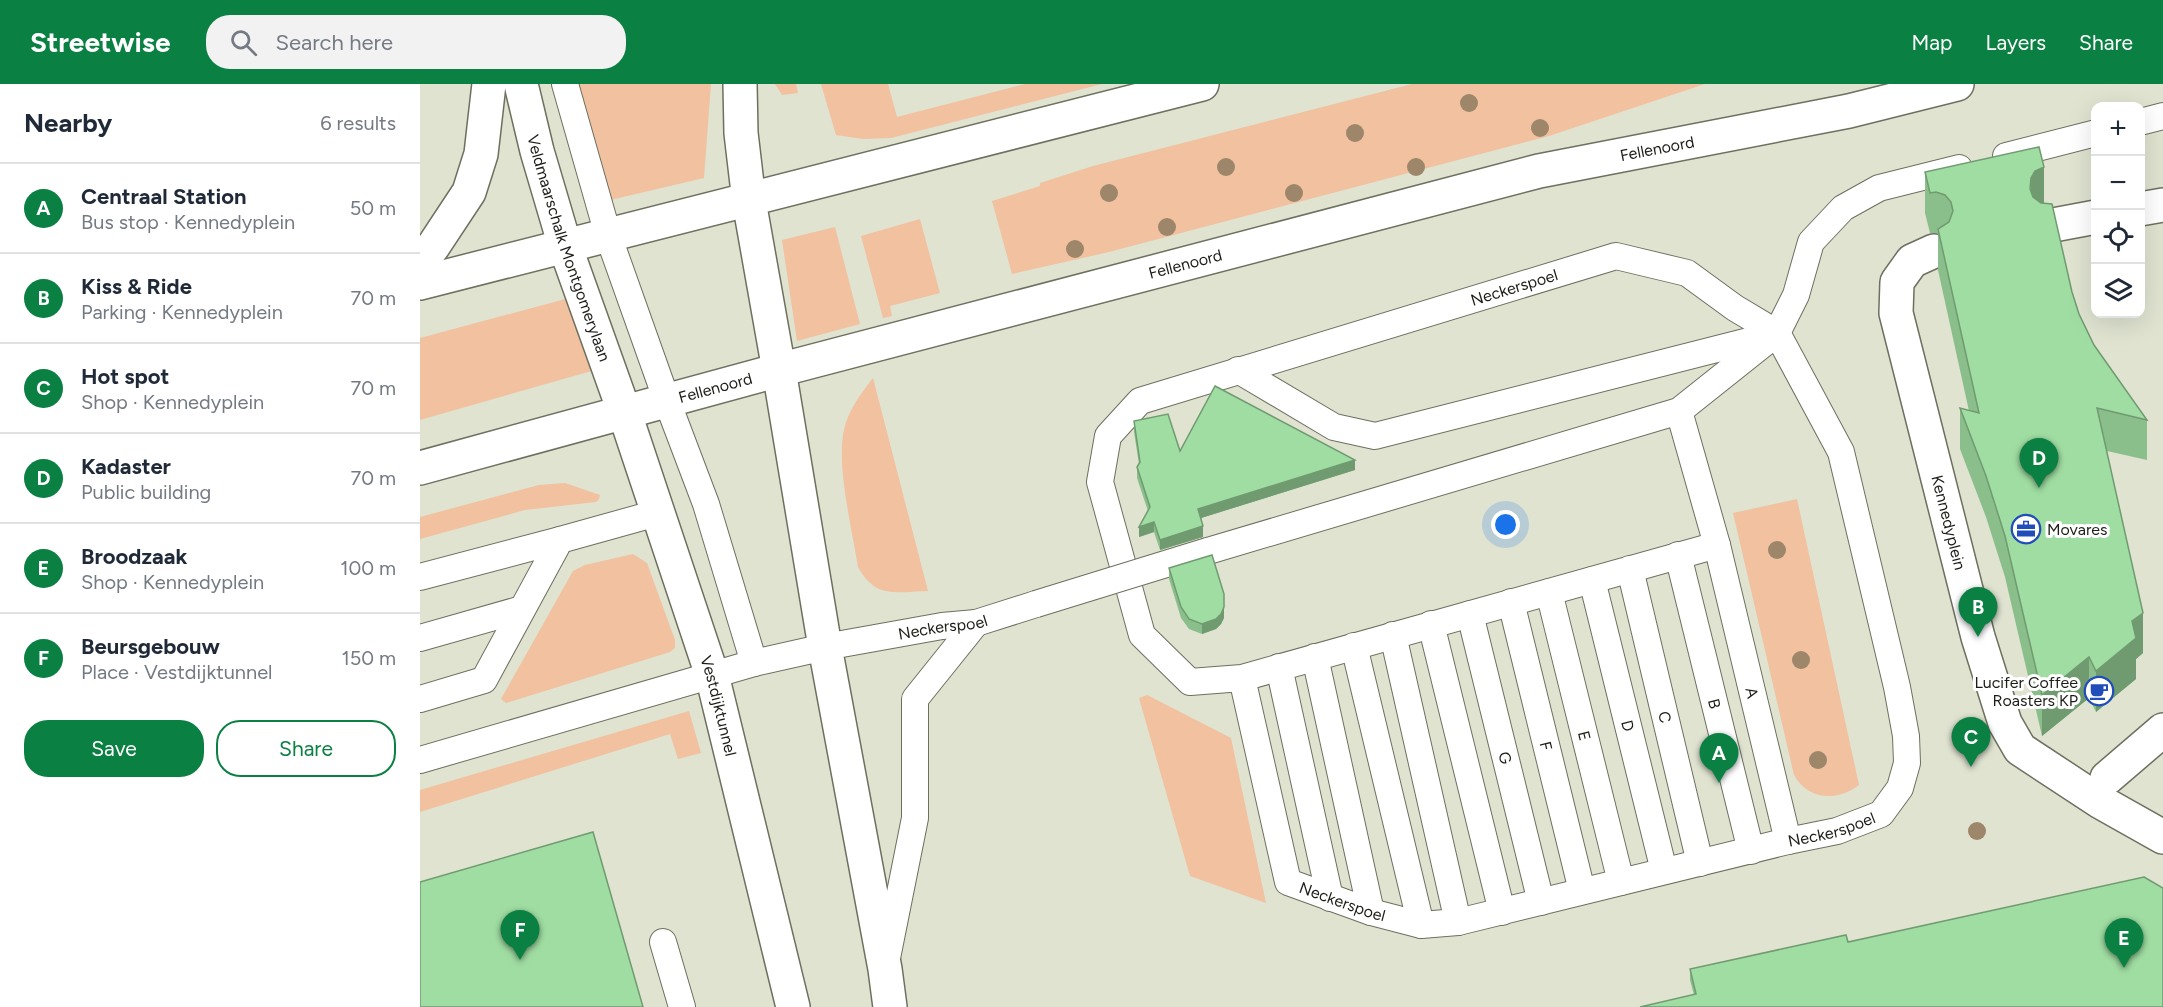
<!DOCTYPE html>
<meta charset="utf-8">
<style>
body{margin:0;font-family:Figtree,sans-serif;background:#f2f2f3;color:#1f2937}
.controls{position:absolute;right:18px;top:18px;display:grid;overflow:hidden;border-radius:12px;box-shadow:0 6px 24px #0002}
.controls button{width:54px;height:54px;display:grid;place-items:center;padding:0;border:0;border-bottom:2px solid #e0e1e3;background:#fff;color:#1f2937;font:30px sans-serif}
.you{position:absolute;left:1086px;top:441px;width:21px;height:21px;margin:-15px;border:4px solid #fff;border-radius:50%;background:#1a73e8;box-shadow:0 0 0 9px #1a73e833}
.badge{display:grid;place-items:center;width:39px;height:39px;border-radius:50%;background:#0b8043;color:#fff;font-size:20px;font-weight:700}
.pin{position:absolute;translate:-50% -50px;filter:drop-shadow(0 2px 3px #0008)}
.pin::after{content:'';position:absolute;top:32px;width:21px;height:18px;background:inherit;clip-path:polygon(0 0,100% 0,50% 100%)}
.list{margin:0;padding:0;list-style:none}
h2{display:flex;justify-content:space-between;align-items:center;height:78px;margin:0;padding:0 24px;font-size:26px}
h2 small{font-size:20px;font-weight:400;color:#747a83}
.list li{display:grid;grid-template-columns:39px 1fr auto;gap:18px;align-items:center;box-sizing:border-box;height:90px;padding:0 24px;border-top:2px solid #e0e1e3}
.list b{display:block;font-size:22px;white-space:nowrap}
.list p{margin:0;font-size:20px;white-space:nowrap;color:#747a83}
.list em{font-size:20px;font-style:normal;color:#747a83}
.actions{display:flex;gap:12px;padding:18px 24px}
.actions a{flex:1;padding:14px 0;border:2px solid #0b8043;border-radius:24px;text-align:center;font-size:21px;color:#0b8043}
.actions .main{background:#0b8043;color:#fff}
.icon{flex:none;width:33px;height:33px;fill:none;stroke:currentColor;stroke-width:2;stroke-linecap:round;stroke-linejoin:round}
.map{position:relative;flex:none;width:1743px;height:923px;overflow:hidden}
header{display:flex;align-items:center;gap:36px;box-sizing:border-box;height:84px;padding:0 30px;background:#0b8043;color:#fff}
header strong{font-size:28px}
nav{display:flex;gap:33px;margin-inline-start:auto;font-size:21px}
.search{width:420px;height:54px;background:#f2f2f3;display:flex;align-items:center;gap:15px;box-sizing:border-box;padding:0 21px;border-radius:24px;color:#747a83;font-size:22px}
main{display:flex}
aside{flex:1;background:#fff}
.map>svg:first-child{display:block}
.green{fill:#f1c1a0}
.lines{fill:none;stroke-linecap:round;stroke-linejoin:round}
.service-casing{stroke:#6d705f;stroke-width:28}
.pedestrian-casing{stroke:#6d705f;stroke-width:36}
.minor-casing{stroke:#6d705f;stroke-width:36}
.tertiary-casing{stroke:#6d705f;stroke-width:36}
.secondary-casing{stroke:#6d705f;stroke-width:36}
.service{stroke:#fff;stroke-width:26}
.pedestrian{stroke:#fff;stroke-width:33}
.minor{stroke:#fff;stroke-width:33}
.tertiary{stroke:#fff;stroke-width:33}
.secondary{stroke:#fff;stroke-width:33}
.service-bridge-casing{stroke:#6d705f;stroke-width:28;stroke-linecap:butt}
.service-bridge{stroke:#fff;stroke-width:26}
.tree{fill:#9d866a}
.wall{fill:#8abe8b}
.shaded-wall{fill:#709b71}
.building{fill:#a0dda2;stroke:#709b71;stroke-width:1.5}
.labels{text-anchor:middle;stroke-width:6;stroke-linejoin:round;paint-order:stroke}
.street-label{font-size:16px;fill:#1c1d16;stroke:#fff}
.poi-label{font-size:16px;fill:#1c1d16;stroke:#fff;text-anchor:start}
</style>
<header>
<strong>Streetwise</strong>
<div class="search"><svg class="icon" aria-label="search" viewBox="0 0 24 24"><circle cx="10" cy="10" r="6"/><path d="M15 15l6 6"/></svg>Search here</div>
<nav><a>Map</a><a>Layers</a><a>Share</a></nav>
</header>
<main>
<aside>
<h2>Nearby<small>6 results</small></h2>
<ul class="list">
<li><span class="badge">A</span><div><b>Centraal Station</b><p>Bus stop · Kennedyplein</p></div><em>50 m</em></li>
<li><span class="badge">B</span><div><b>Kiss &amp; Ride</b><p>Parking · Kennedyplein</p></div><em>70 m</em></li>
<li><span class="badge">C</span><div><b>Hot spot</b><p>Shop · Kennedyplein</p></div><em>70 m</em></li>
<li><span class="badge">D</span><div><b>Kadaster</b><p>Public building</p></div><em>70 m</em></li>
<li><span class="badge">E</span><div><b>Broodzaak</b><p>Shop · Kennedyplein</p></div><em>100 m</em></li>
<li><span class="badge">F</span><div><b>Beursgebouw</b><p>Place · Vestdijktunnel</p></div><em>150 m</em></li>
</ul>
<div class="actions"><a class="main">Save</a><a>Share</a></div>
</aside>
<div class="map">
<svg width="1743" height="923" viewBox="0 0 1743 923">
<rect width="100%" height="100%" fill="#dfe3d0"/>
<path class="green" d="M 158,0 L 291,0 L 284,94 L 186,117 Z
M 355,0 L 376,0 L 378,9 L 362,11 Z
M 401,0 L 468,0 L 477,33 L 605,0 L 682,0 L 471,54 L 443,55 L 416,51 Z
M 992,0 L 1285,0 L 1129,52 L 689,168 L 592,190 L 572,117 L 620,102 L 620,99 L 673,82 Z
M 500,135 L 520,209 L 470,222 L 472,232 L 463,234 L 441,152 Z
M 415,143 L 440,240 L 377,257 L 362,156 Z
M 149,214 L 175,286 L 0,336 L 0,254 Z
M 453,294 L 508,507 C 475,508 456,515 438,483 C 432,445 416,381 424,346 C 428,326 441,310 453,294 Z
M 145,399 L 180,411 L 179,415 L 176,418 L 105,426 L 0,455 L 0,433 L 119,401 Z
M 1377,415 L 1439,701 C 1417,718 1388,716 1374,691 L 1313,429 Z
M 213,470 L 227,479 L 255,556 L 255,564 L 250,568 L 86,619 L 81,615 L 153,487 L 165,481 Z
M 727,611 L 811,654 L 846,819 L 770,792 L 719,614 Z
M 269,627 L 281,669 L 258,675 L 250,650 L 0,728 L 0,706 Z"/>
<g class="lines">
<g class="service-casing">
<g id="service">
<path d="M 145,0 L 188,151 L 247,317 L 286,420 L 334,579"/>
<path d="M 1720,38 L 1743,32"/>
<path d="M 1586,72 L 1676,49"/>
<path d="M 818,286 L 914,343 L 955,352 L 1348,252"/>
<path id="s1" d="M 1259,327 L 1297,461 L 1368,757"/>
<path d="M 788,467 L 1259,327 L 1357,249 L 1376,211 L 1391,158 L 1423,124 L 1459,104 L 1539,84"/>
<path id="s2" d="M 1258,471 L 1331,767"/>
<path id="s3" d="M 1210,485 L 1280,779"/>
<path d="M 0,493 L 140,456"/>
<path id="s4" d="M 1172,496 L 1244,787"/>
<path id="s5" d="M 1129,508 L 1201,798"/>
<path id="s6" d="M 1091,518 L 1162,807"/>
<path id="s7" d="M 1050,530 L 1121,818"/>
<path d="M 1011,540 L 1082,828"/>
<path d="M 973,551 L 1038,838"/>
<path d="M 0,554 L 102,525"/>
<path d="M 934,562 L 1001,841"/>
<path d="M 895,573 L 951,828"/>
<path d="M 859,583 L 910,814"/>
<path id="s8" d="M 822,594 L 868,798 L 951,828 L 1001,841 L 1038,838 L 1368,757 L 1417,747 L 1461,730 L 1480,704 L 1487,679 L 1486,652 L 1477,603 L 1421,368 L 1357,249 L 1315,224 L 1267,189 L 1196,172 L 720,317 L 688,352 L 680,398 L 722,551 L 770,598 L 822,594 L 1297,461"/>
<path d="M 0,615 L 64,596 L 140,456 L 237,429"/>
<path id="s9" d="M 0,676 L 334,579 L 405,563 L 522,542 L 556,539 L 616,520"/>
<path d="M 243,858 L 262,923"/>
<path d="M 467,874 L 495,734 L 495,615 L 556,539"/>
</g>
</g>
<g class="pedestrian-casing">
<path id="pedestrian" d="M 1687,694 L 1743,646"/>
</g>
<g class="minor-casing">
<g id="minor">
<path d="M 1720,125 L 1743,121"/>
<path d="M 1628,142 L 1676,133"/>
<path id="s10" d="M 1514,167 L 1492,177 L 1477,198 L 1476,229 L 1558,553 L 1585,639 L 1600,665 L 1679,717 L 1743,753"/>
</g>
</g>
<g class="tertiary-casing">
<g id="tertiary">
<path d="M 359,286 L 405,563 L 465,885 L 470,923"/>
<path id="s11" d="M 204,327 L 292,591 L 373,923"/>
</g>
</g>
<g class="secondary-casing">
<g id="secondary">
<path id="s12" d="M 101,0 L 117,67 L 145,162 L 204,327"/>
<path d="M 320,0 L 321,49 L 329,117 L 359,286"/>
<path d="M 0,175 L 12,164 L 49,108 L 61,70 L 69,0"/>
<path d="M 0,199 L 782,0"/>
<path id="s13" d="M 0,384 L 359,286 L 1119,87 L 1429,27 L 1537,0"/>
</g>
</g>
<use href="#service" class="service"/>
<use href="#pedestrian" class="pedestrian"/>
<use href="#minor" class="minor"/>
<use href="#tertiary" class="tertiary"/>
<use href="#secondary" class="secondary"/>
<g class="service-bridge-casing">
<path id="service-bridge" d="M 616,520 L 788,467"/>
</g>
<use href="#service-bridge" class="service-bridge"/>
</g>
<g class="tree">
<circle cx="1049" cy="19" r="9"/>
<circle cx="1120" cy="44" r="9"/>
<circle cx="935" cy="49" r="9"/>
<circle cx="806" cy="83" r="9"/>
<circle cx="996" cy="83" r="9"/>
<circle cx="689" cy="109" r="9"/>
<circle cx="874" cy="109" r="9"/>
<circle cx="747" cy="143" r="9"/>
<circle cx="655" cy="165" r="9"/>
<circle cx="1357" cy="466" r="9"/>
<circle cx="1381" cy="576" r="9"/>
<circle cx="1398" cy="676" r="9"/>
<circle cx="1557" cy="747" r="9"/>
</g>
<path class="wall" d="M 1505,88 L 1624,119 L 1659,230 L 1674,261 L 1727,336 L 1727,376 L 1687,367 L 1723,569 L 1716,575 L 1716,595 L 1676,628 L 1669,614 L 1622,652 L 1585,493 L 1566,433 L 1540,365 L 1540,324 L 1549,327 L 1518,186 L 1518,149 L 1510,149 L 1505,129 Z
M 714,337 L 760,367 L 935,386 L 781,434 L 783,453 L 740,466 L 734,448 L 719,453 L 728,427 L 717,394 L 717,383 L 719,380 L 714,348 Z
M 749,484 L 804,534 L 801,540 L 796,545 L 782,550 L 769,545 L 761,534 L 749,495 Z
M 1426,851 L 1274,911 L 1270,896 L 1270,885 Z"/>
<path class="shaded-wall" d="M 1624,83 L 1624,124 L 1610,146 L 1611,94 L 1615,87 Z
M 935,376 L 935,386 L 778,435 L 778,425 Z
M 734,438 L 734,448 L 719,453 L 719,443 Z
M 783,442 L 783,453 L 740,466 L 740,456 Z
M 804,523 L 804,534 L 801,540 L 796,545 L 782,550 L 782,540 Z
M 1723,529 L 1723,569 L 1716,575 L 1716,595 L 1676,628 L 1676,587 L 1712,537 Z
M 1669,573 L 1669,614 L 1622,652 L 1622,611 Z"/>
<path class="building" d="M 1619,63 L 1624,83 L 1615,87 L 1611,94 L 1610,105 L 1613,113 L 1621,119 L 1632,120 L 1652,208 L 1659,230 L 1674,261 L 1727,336 L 1677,324 L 1723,529 L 1712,537 L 1716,554 L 1676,587 L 1669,573 L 1622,611 L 1585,452 L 1566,392 L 1540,324 L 1559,329 L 1518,145 L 1529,138 L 1533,127 L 1531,118 L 1525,111 L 1516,108 L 1510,109 L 1505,88 Z
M 795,302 L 935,376 L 778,425 L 783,442 L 740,456 L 734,438 L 719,443 L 730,423 L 717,383 L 720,378 L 714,337 L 748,330 L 760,367 Z
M 792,471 L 804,510 L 804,523 L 801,530 L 796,535 L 782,540 L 769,535 L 761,523 L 749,484 Z
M 173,748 L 223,923 L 0,923 L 0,798 Z
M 1724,793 L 1743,804 L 1743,923 L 1220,923 L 1276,910 L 1270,885 L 1426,851 L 1428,858 Z"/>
<defs>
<g id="office-ring" transform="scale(1.5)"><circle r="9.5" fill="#fff" stroke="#204dba" stroke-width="1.5"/><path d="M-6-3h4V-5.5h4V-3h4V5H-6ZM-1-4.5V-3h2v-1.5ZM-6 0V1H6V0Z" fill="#204dba"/></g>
<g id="cafe-ring" transform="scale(1.5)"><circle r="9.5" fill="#fff" stroke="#204dba" stroke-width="1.5"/><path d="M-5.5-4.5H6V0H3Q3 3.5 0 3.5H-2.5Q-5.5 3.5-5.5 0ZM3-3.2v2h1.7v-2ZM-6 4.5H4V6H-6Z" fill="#204dba"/></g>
</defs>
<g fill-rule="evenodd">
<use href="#office-ring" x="1606" y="445"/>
<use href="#cafe-ring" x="1679" y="607"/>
</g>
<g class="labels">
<g class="street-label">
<text dy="6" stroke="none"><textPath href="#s13" startOffset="1278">Fellenoord</textPath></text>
<text dy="6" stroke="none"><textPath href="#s12" startOffset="171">Veldmaarschalk Montgomerylaan</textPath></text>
<text dy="6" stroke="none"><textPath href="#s13" startOffset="792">Fellenoord</textPath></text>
<text transform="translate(1094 203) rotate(-17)" y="6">Neckerspoel</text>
<text dy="6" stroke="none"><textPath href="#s13" startOffset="306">Fellenoord</textPath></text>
<text dy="6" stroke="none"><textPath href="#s10" startOffset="297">Kennedyplein</textPath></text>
<text dy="6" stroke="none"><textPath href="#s9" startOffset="540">Neckerspoel</textPath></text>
<text dy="6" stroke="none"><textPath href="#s1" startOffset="291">A</textPath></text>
<text dy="6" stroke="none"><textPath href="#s2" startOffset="153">B</textPath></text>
<text dy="6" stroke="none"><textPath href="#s11" startOffset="310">Vestdijktunnel</textPath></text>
<text dy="6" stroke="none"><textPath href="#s3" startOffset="152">C</textPath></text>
<text dy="6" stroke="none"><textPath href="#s4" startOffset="150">D</textPath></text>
<text dy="6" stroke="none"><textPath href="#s5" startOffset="148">E</textPath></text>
<text dy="6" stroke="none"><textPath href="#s6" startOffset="148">F</textPath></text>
<text dy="6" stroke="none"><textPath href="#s7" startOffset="148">G</textPath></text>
<text dy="6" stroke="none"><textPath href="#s8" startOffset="771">Neckerspoel</textPath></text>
<text dy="6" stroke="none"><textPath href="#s8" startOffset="267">Neckerspoel</textPath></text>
</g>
<g class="poi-label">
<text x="1627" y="451">Movares</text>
<text x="1658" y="604" text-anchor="end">Lucifer Coffee<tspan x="1658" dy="18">Roasters KP</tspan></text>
</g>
</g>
</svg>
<div class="controls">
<button>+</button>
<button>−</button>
<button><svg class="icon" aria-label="locate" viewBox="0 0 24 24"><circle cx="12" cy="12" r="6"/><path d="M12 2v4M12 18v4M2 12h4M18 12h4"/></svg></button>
<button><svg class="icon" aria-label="layers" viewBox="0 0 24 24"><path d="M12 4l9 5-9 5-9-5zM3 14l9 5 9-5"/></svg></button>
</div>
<div class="you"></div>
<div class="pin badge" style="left:1299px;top:699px">A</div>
<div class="pin badge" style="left:1558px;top:553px">B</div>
<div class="pin badge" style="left:1551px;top:683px">C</div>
<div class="pin badge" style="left:1619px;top:404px">D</div>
<div class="pin badge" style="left:1704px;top:884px">E</div>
<div class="pin badge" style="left:100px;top:876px">F</div>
</div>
</main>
